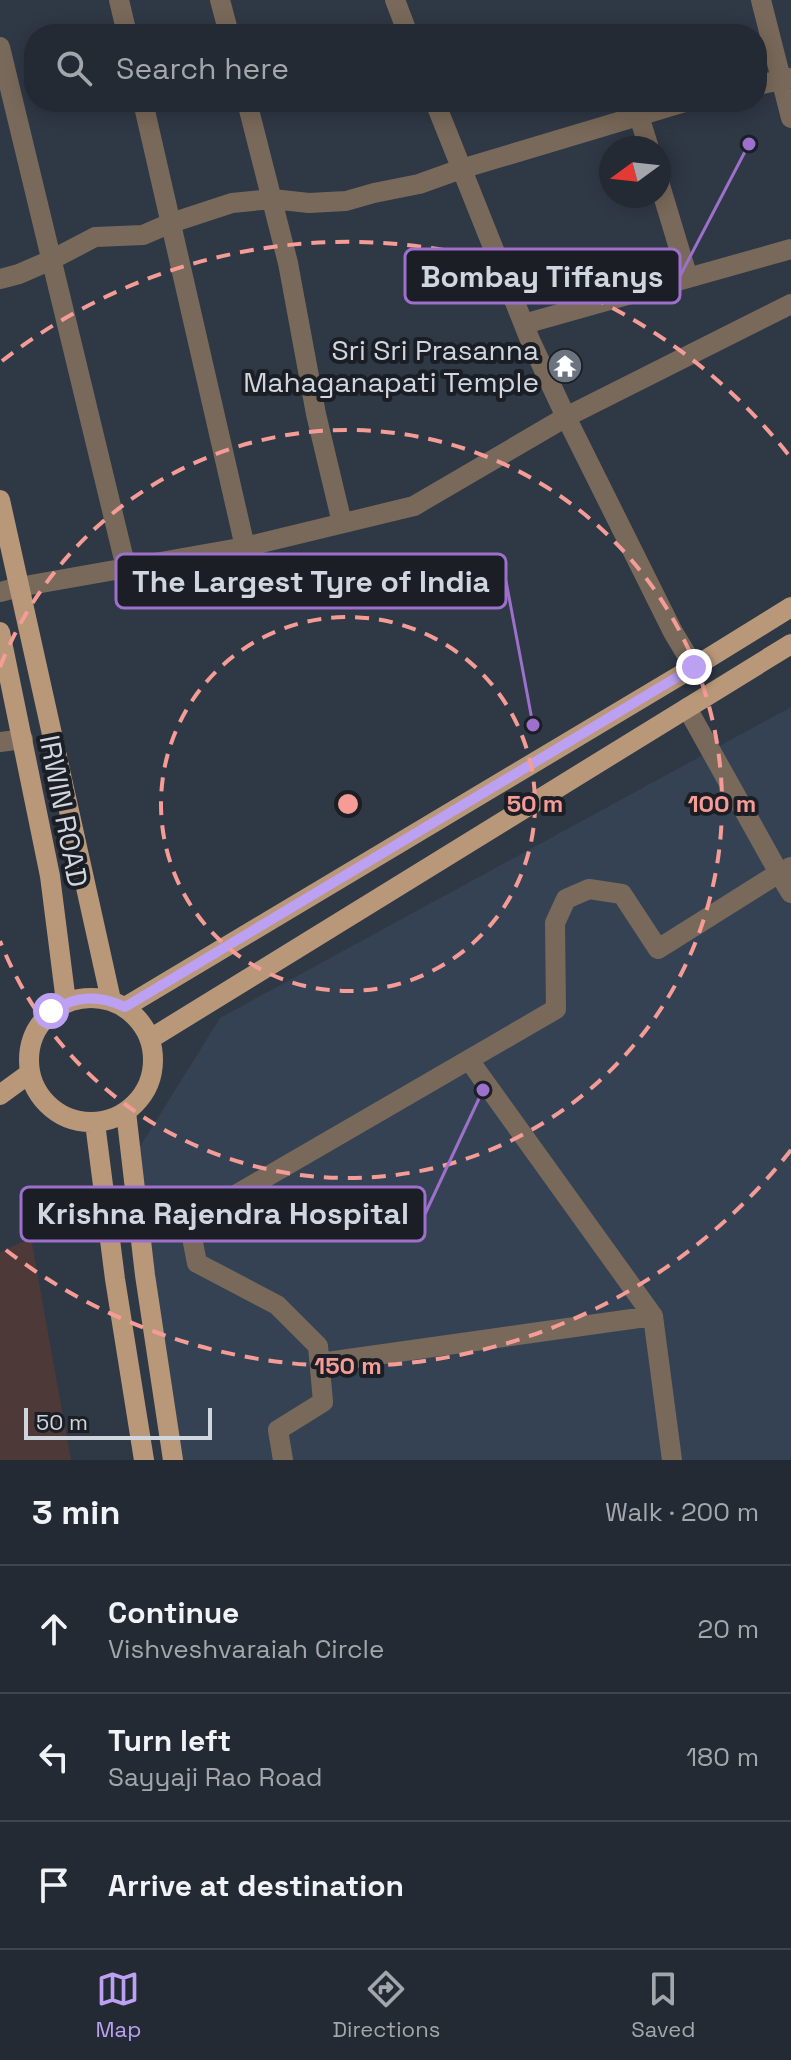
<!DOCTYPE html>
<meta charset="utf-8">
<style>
body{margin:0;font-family:"Space Grotesk",sans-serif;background:#2b323c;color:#f1f3f6}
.compass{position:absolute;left:599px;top:136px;width:72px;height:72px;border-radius:50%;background:#232a34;box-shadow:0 4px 20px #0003;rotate:255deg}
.scale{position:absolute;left:24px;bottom:20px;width:188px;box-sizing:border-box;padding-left:8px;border:4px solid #d0d6de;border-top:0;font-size:22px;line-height:28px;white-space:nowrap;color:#d0d6de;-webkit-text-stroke:6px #1b1f25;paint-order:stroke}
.stop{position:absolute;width:24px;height:24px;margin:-18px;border:6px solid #bca0f2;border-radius:50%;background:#fff}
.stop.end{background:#bca0f2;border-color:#fff;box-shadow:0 2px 8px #0008}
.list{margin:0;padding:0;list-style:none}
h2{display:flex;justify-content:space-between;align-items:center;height:104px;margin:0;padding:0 32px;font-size:34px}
h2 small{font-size:26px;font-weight:400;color:#a3a7ac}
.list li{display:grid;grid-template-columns:52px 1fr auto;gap:24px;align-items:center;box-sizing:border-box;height:128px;padding:0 32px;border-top:2px solid #40464f}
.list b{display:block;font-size:30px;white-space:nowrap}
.list p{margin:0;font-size:26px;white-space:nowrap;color:#a3a7ac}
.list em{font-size:26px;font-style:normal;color:#a3a7ac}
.icon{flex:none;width:44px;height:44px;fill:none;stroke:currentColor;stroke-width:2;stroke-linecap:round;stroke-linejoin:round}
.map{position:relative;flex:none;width:791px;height:1460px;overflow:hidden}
.search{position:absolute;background:#232a34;box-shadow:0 4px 20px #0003;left:24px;right:24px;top:24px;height:88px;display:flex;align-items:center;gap:20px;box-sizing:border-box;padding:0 28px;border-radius:32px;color:#a3a7ac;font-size:30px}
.sheet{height:488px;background:#232a34}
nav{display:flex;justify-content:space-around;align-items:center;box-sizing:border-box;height:112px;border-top:2px solid #40464f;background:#232a34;font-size:22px;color:#a3a7ac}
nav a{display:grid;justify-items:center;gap:4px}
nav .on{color:#bca0f2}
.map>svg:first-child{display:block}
.built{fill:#354254}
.education{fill:#4e3939}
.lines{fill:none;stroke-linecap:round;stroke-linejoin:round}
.minor{stroke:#79695a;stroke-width:20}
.major{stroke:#b99879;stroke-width:20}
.route{stroke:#bca0f2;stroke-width:10}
.ring{fill:none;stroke:#f59c96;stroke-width:4;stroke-dasharray:14 10}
.labels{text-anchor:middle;stroke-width:8;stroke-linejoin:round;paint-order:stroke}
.poi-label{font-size:28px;fill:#d0d6de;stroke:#1b1f25;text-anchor:end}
.street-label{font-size:28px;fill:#d0d6de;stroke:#1b1f25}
.centre{fill:#f59c96;stroke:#1b1f25;stroke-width:4}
.ring-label{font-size:24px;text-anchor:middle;font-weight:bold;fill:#f59c96;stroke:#1b1f25;stroke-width:8;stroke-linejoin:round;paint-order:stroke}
.leader{fill:none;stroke:#9d70cb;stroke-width:3}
.callout-dot{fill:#9d70cb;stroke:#1b1f25;stroke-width:3}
.callout{fill:#1b1f25;stroke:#9d70cb;stroke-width:3}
.callout-label{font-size:30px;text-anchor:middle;font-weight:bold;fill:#d0d6de}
</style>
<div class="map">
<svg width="791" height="1460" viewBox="0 0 791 1460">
<rect width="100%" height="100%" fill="#2f3845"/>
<path class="built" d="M 791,707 L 791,1460 L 174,1460 L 131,1161 L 220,1018 Z"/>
<path class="education" d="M 31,1238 L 71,1460 L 0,1460 L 0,1252 Z"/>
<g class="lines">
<path class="minor" d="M 119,0 L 127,34
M 220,0 L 229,34
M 395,0 L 408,34
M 761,0 L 791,118
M 0,47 L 126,568
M 757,85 L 791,78
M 143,102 L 245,547
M 247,102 L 288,263 L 316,414 L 342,523
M 435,102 L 530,340 L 566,417 L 673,632 L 694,667
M 639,116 L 649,148
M 659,182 L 688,278
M 0,279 L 19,274 L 51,260 L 95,237 L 143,235 L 171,223 L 232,203 L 272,199 L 309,203 L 346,201 L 374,193 L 419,184 L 461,169 L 685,102
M 524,324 L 791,249
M 0,592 L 19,587 L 245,547 L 414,506 L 566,417 L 791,304
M 0,742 L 23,739
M 791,867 L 779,873 L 791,893
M 653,1316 L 672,1460
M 320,1363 L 653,1316 L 469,1060
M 283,1460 L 278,1430 L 323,1402 L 318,1346 L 277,1305 L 197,1263 L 189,1222 L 556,1009 L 555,923 L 566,899 L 589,889 L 622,894 L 658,949 L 779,873 L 687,708"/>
<path class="major" d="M 0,500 L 111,1000
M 0,632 L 50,876 L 66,1002
M29 1060a62 62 0 1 1 124 0a62 62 0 1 1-124 0Z
M 125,1007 L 694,667 L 791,607
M 150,1039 L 791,644
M 0,1095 L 30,1073
M 126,1112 L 145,1275 L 173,1460
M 95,1123 L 115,1279 L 144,1460"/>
</g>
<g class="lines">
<path class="route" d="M 51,1011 C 76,996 98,994 125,1007 L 694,667"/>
</g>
<g class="ring">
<circle cx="348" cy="804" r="187"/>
<path d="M0 667A374 374 0 1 1 0 941"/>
<path d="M791 1150A562 562 0 0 1 2 1247M2 361A562 562 0 0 1 791 458"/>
</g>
<defs>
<g id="temple-disc" transform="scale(1.8)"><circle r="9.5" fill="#6b7280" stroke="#1b1f25"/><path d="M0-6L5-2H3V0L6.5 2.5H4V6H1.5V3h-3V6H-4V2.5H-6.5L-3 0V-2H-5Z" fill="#fff"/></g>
</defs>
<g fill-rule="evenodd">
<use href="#temple-disc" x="565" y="366"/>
</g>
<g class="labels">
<g class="poi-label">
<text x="539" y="360">Sri Sri Prasanna<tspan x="539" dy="32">Mahaganapati Temple</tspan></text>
</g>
<g class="street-label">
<text transform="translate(64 811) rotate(79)" y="10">IRWIN ROAD</text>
</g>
</g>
<circle cx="348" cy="804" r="12" class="centre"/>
<g class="ring-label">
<text x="535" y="812">50 m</text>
<text x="722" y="812">100 m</text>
<text x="348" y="1374">150 m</text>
</g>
<path class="leader" d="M749 144L680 276M533 725L506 581M483 1090L425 1214"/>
<g class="callout-dot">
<circle cx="749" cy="144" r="8"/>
<circle cx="533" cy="725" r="8"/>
<circle cx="483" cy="1090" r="8"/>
</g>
<g class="callout">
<rect x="405" y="249" width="275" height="54" rx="8"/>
<rect x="116" y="554" width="390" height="54" rx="8"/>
<rect x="21" y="1187" width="404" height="54" rx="8"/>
</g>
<g class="callout-label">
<text x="542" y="287">Bombay Tiffanys</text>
<text x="311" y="592">The Largest Tyre of India</text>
<text x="223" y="1224">Krishna Rajendra Hospital</text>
</g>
</svg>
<svg class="compass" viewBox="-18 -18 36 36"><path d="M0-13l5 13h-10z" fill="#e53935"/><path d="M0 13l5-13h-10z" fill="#a3a7ac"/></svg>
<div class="scale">50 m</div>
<div class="stop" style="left:51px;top:1011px"></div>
<div class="stop end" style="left:694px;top:667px"></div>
<div class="search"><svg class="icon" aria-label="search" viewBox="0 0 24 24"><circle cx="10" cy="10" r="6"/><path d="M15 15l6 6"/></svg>Search here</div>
</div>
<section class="sheet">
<h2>3 min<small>Walk · 200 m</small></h2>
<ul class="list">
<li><svg class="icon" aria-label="ahead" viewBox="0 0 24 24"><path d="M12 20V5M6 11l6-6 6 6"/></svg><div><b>Continue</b><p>Vishveshvaraiah Circle</p></div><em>20 m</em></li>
<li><svg class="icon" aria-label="left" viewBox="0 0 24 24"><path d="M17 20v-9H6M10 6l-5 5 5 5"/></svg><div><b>Turn left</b><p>Sayyaji Rao Road</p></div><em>180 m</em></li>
<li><svg class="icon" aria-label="arrive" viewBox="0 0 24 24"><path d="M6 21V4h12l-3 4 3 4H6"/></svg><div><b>Arrive at destination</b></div></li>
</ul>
</section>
<nav>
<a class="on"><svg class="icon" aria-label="map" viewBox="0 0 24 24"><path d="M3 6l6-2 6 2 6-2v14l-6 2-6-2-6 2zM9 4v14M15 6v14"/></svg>Map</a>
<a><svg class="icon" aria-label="directions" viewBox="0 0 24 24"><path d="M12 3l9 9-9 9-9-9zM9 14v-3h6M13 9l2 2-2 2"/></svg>Directions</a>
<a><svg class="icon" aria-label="saved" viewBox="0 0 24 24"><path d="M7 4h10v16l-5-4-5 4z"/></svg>Saved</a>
</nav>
